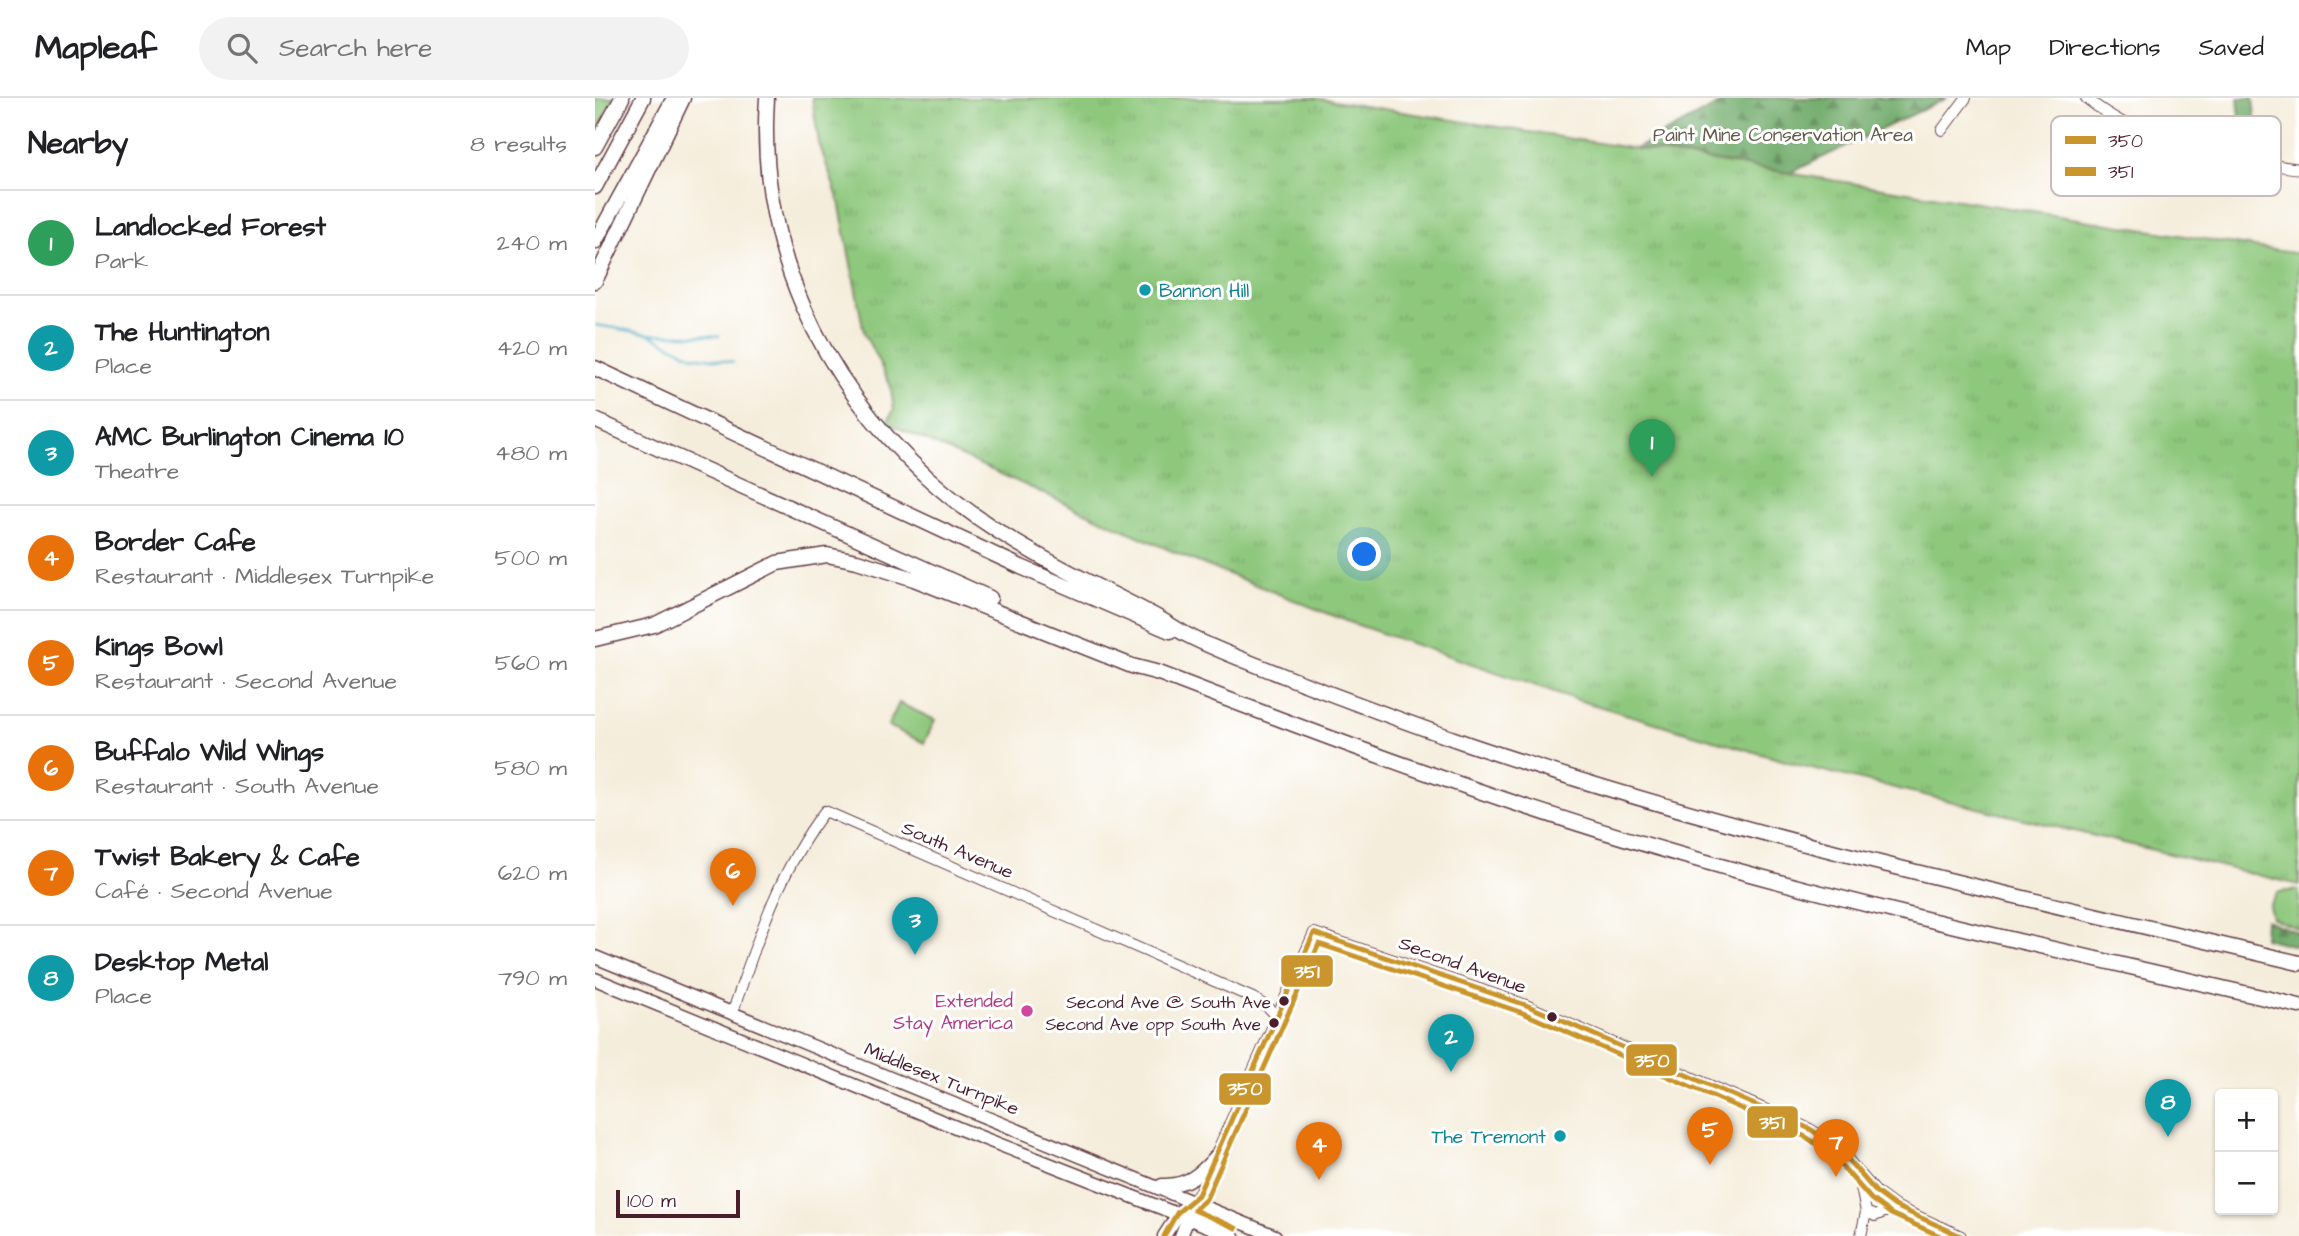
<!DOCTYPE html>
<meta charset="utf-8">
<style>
body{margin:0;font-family:"Architects Daughter",sans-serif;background:#f2f2f2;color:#202124}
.controls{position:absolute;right:21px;bottom:21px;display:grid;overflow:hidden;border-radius:7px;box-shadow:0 2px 5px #0004}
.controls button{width:63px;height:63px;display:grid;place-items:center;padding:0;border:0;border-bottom:2px solid #e0e0e0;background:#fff;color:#202124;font:35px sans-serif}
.scale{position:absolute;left:21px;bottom:18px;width:124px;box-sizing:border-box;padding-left:7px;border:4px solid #4a1f2b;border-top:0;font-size:19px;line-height:24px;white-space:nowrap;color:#4a1f2b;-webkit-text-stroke:5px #fff;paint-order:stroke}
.you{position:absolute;left:770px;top:457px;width:24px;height:24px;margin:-18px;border:5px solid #fff;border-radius:50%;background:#1a73e8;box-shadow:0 0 0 10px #1a73e833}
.badge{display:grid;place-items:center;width:46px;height:46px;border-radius:50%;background:#0b8043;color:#fff;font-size:23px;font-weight:700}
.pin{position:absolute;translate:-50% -58px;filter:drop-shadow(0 2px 4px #0008)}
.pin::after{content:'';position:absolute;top:37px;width:24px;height:21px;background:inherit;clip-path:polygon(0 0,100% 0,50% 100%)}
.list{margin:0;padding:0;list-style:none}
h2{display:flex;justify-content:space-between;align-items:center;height:91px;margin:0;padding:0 28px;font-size:30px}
h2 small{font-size:23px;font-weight:400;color:#757577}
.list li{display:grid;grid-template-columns:46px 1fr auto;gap:21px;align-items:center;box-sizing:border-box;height:105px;padding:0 28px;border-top:2px solid #e0e0e0}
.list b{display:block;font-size:26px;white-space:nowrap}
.list p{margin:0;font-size:23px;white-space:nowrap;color:#757577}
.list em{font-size:23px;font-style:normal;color:#757577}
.icon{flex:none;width:38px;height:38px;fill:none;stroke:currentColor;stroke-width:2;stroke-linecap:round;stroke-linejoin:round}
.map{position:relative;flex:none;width:1704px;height:1138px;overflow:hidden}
header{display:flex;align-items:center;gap:42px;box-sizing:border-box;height:98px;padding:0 35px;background:#fff;border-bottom:2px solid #e0e0e0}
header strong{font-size:33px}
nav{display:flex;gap:38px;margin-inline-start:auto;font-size:24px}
.search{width:490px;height:63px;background:#f2f2f2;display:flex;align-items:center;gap:18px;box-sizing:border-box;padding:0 24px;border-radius:38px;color:#757577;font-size:26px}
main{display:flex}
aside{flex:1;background:#fff}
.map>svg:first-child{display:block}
.green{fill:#8ec87d;stroke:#6c7454;stroke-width:2}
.forest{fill:url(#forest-firs);stroke:#5e664c;stroke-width:2}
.park{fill:url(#park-tufts);stroke:#6c7454;stroke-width:2}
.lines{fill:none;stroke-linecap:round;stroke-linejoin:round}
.stream{stroke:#49abc8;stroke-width:2.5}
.minor-casing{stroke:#643e45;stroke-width:12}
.major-casing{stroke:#643e45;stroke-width:15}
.highway-casing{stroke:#643e45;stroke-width:17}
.minor{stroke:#fff;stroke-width:10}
.major{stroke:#fff;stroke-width:12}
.highway{stroke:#fff;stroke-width:14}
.bus-1-casing{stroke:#fff;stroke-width:10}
.bus-2-casing{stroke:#fff;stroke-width:10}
.bus-1{stroke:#c9952c;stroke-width:5}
.bus-2{stroke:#c9952c;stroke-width:5}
.culture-dot{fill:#0f9aa8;stroke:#fff;stroke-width:2.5}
.bus-dot{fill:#4a1f2b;stroke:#fff;stroke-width:2.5}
.hotel-dot{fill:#d1479c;stroke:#fff;stroke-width:2.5}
.labels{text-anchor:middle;stroke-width:6;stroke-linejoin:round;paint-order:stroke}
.bus-label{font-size:17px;fill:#4a1f2b;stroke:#fff;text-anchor:end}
.park-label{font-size:19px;fill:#625a48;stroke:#fff}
.culture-label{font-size:19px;fill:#0d838f;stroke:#fff;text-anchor:start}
.street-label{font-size:19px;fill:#4a1f2b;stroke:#fff}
.hotel-label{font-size:19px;fill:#b23c85;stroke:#fff;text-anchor:end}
.key{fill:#fff;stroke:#c9bcbf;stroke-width:2}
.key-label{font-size:19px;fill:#4a1f2b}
.line-badge{stroke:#fff;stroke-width:2.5}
.badge-label{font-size:19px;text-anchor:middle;font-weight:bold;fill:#fff}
</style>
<header>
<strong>Mapleaf</strong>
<div class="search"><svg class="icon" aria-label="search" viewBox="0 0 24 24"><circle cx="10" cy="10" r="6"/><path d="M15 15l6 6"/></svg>Search here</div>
<nav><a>Map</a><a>Directions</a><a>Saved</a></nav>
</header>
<main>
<aside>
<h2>Nearby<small>8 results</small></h2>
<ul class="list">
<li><span class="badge" style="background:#2e9e5b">1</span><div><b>Landlocked Forest</b><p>Park</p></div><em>240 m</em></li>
<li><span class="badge" style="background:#0f9aa8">2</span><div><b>The Huntington</b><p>Place</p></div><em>420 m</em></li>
<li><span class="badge" style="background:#0f9aa8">3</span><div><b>AMC Burlington Cinema 10</b><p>Theatre</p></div><em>480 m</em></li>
<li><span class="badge" style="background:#e8710a">4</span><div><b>Border Cafe</b><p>Restaurant · Middlesex Turnpike</p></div><em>500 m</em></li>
<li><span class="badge" style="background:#e8710a">5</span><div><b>Kings Bowl</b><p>Restaurant · Second Avenue</p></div><em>560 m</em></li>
<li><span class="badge" style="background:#e8710a">6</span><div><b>Buffalo Wild Wings</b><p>Restaurant · South Avenue</p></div><em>580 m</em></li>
<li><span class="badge" style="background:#e8710a">7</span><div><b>Twist Bakery &amp; Cafe</b><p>Café · Second Avenue</p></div><em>620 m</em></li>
<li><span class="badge" style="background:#0f9aa8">8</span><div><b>Desktop Metal</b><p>Place</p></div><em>790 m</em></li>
</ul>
</aside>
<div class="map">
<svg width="1704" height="1138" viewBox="0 0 1704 1138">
<defs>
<pattern id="forest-firs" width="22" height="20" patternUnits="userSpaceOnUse" patternTransform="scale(1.75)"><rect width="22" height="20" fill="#72ac6c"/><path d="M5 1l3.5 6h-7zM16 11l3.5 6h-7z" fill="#608b59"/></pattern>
<pattern id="park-tufts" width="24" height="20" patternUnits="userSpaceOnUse" patternTransform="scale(1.75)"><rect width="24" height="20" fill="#8ec87d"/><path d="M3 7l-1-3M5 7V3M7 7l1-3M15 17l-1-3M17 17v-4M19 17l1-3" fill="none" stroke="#7cab6c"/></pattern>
</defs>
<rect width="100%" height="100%" fill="#fff"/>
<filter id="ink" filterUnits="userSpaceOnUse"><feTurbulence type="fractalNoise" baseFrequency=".0143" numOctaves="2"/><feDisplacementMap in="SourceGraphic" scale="14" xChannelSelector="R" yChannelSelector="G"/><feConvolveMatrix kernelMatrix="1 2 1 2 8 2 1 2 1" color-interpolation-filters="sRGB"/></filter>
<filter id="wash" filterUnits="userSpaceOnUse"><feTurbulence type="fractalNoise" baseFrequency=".00686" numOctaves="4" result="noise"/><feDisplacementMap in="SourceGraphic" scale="28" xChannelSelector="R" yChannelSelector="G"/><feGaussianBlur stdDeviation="1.57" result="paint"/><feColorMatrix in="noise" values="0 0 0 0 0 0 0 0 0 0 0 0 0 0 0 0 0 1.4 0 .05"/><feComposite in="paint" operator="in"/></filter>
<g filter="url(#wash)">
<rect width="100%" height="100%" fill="#f5eddb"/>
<path class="green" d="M 0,0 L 20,0 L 0,36 Z
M 304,605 L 340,622 L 329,645 L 293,628 Z
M 1704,792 L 1704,831 L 1677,820 L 1674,808 L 1683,794 Z"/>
<path class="forest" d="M 1135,0 L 1352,0 L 1195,75 L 1042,50 Z
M 1643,0 L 1658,0 L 1664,55 L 1648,53 Z
M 1670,822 L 1704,835 L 1704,849 L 1669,840 Z"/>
<path class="park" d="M 217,0 L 719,0 L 1704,156 L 1704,787 L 1204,667 L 986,603 L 757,525 L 590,459 L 292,325 L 299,311 L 295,286 L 269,235 L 244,103 L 224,45 Z"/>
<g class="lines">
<path class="stream" d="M 1,227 L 55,236 L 124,238
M 55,237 L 98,258 L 138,264"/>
</g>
</g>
<g filter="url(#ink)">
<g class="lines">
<g class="minor-casing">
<path id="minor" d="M 1491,0 C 1554,51 1626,59 1704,71
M 1347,32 L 1371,0
M 137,916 C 161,846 184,772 230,713 L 658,900 L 674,910 L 683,920
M 1263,1074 L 1271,1114 L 1280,1118 L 1289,1114 L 1310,1114
M 597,1103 L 603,1097 L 719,835 L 931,907 L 1215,1031 L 1242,1049 L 1281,1094 L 1300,1108 L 1366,1138
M 1266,1138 L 1271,1114"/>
</g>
<g class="major-casing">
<path id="major" d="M 0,859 L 680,1138
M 0,881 L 380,1037 L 638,1138
M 567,1087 C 592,1088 605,1076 620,1059
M 569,1138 L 586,1112
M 586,1138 L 596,1113"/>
</g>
<g class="highway-casing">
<path id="highway" d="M 172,0 C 162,148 225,281 333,380 C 401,442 480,476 560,518 C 571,524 581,531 592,537 C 623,553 657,565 689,578 C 751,602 813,625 876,647 C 1147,739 1426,799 1704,865
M 0,49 L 27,0
M 0,89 L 48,0
M 0,144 L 79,0
M 0,183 L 88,0
M 0,270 L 426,469 L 575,533
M 0,322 L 395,500
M 0,541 L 59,527 L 182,465 L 232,457 L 262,463 L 319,481 L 537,568 L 564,575 C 735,641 906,705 1083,756 C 1288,815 1497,859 1704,908"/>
</g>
<use href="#minor" class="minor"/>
<use href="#major" class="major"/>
<use href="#highway" class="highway"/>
<g class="bus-1-casing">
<path id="bus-1" d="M 719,835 L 931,907 L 1215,1031 L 1242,1049 L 1281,1094 L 1300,1108 L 1366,1138
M 569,1138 L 582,1115 L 603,1097 L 719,835"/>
</g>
<g class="bus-2-casing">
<path id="bus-2" d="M 641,1130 L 599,1112 L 611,1101 L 724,846 L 928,915 L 1211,1039 L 1236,1056 L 1276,1101 L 1296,1116 L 1345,1138"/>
</g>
<use href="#bus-1" class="bus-1"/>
<use href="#bus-2" class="bus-2"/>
</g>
</g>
<g class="culture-dot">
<circle cx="550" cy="192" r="7"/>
<circle cx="965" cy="1038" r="7"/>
</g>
<g class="bus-dot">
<circle cx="689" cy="903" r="6"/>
<circle cx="957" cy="919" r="6"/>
<circle cx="679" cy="925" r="6"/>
</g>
<circle class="hotel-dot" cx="432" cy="913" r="7"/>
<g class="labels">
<g class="bus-label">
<text x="676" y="910">Second Ave @ South Ave</text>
<text x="666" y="932">Second Ave opp South Ave</text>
</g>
<g class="park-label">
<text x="1188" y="43">Paint Mine Conservation Area</text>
</g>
<g class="culture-label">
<text x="564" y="199">Bannon Hill</text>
<text x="951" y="1045" text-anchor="end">The Tremont</text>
</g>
<g class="street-label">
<text transform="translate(363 751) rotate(23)" y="7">South Avenue</text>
<text transform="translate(868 866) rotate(20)" y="7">Second Avenue</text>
<text transform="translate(347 980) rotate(22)" y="7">Middlesex Turnpike</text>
</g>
<g class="hotel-label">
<text x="418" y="909">Extended<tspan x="418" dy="22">Stay America</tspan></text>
</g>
</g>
<rect x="1456" y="18" width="230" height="80" rx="10" class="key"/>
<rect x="1470" y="38" width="31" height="8" fill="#c9952c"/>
<rect x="1470" y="69" width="31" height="9" fill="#c9952c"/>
<g class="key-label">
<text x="1513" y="49">350</text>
<text x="1513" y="80">351</text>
</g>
<g class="line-badge">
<rect x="685" y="856" width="54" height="34" rx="7" fill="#c9952c"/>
<rect x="1030" y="945" width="53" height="34" rx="7" fill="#c9952c"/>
<rect x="623" y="974" width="54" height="34" rx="7" fill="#c9952c"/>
<rect x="1151" y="1007" width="53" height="34" rx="7" fill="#c9952c"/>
</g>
<g class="badge-label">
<text x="712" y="880">351</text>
<text x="1057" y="969">350</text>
<text x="650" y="997">350</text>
<text x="1177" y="1031">351</text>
</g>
</svg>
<div class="controls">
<button>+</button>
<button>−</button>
</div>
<div class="scale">100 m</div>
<div class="you"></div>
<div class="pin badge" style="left:1057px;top:379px;background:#2e9e5b">1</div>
<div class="pin badge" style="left:856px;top:974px;background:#0f9aa8">2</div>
<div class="pin badge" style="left:320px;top:857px;background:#0f9aa8">3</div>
<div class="pin badge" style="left:724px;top:1082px;background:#e8710a">4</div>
<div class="pin badge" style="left:1115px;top:1067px;background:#e8710a">5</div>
<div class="pin badge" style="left:138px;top:808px;background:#e8710a">6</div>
<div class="pin badge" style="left:1241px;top:1079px;background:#e8710a">7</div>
<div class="pin badge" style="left:1573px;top:1039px;background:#0f9aa8">8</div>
</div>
</main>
